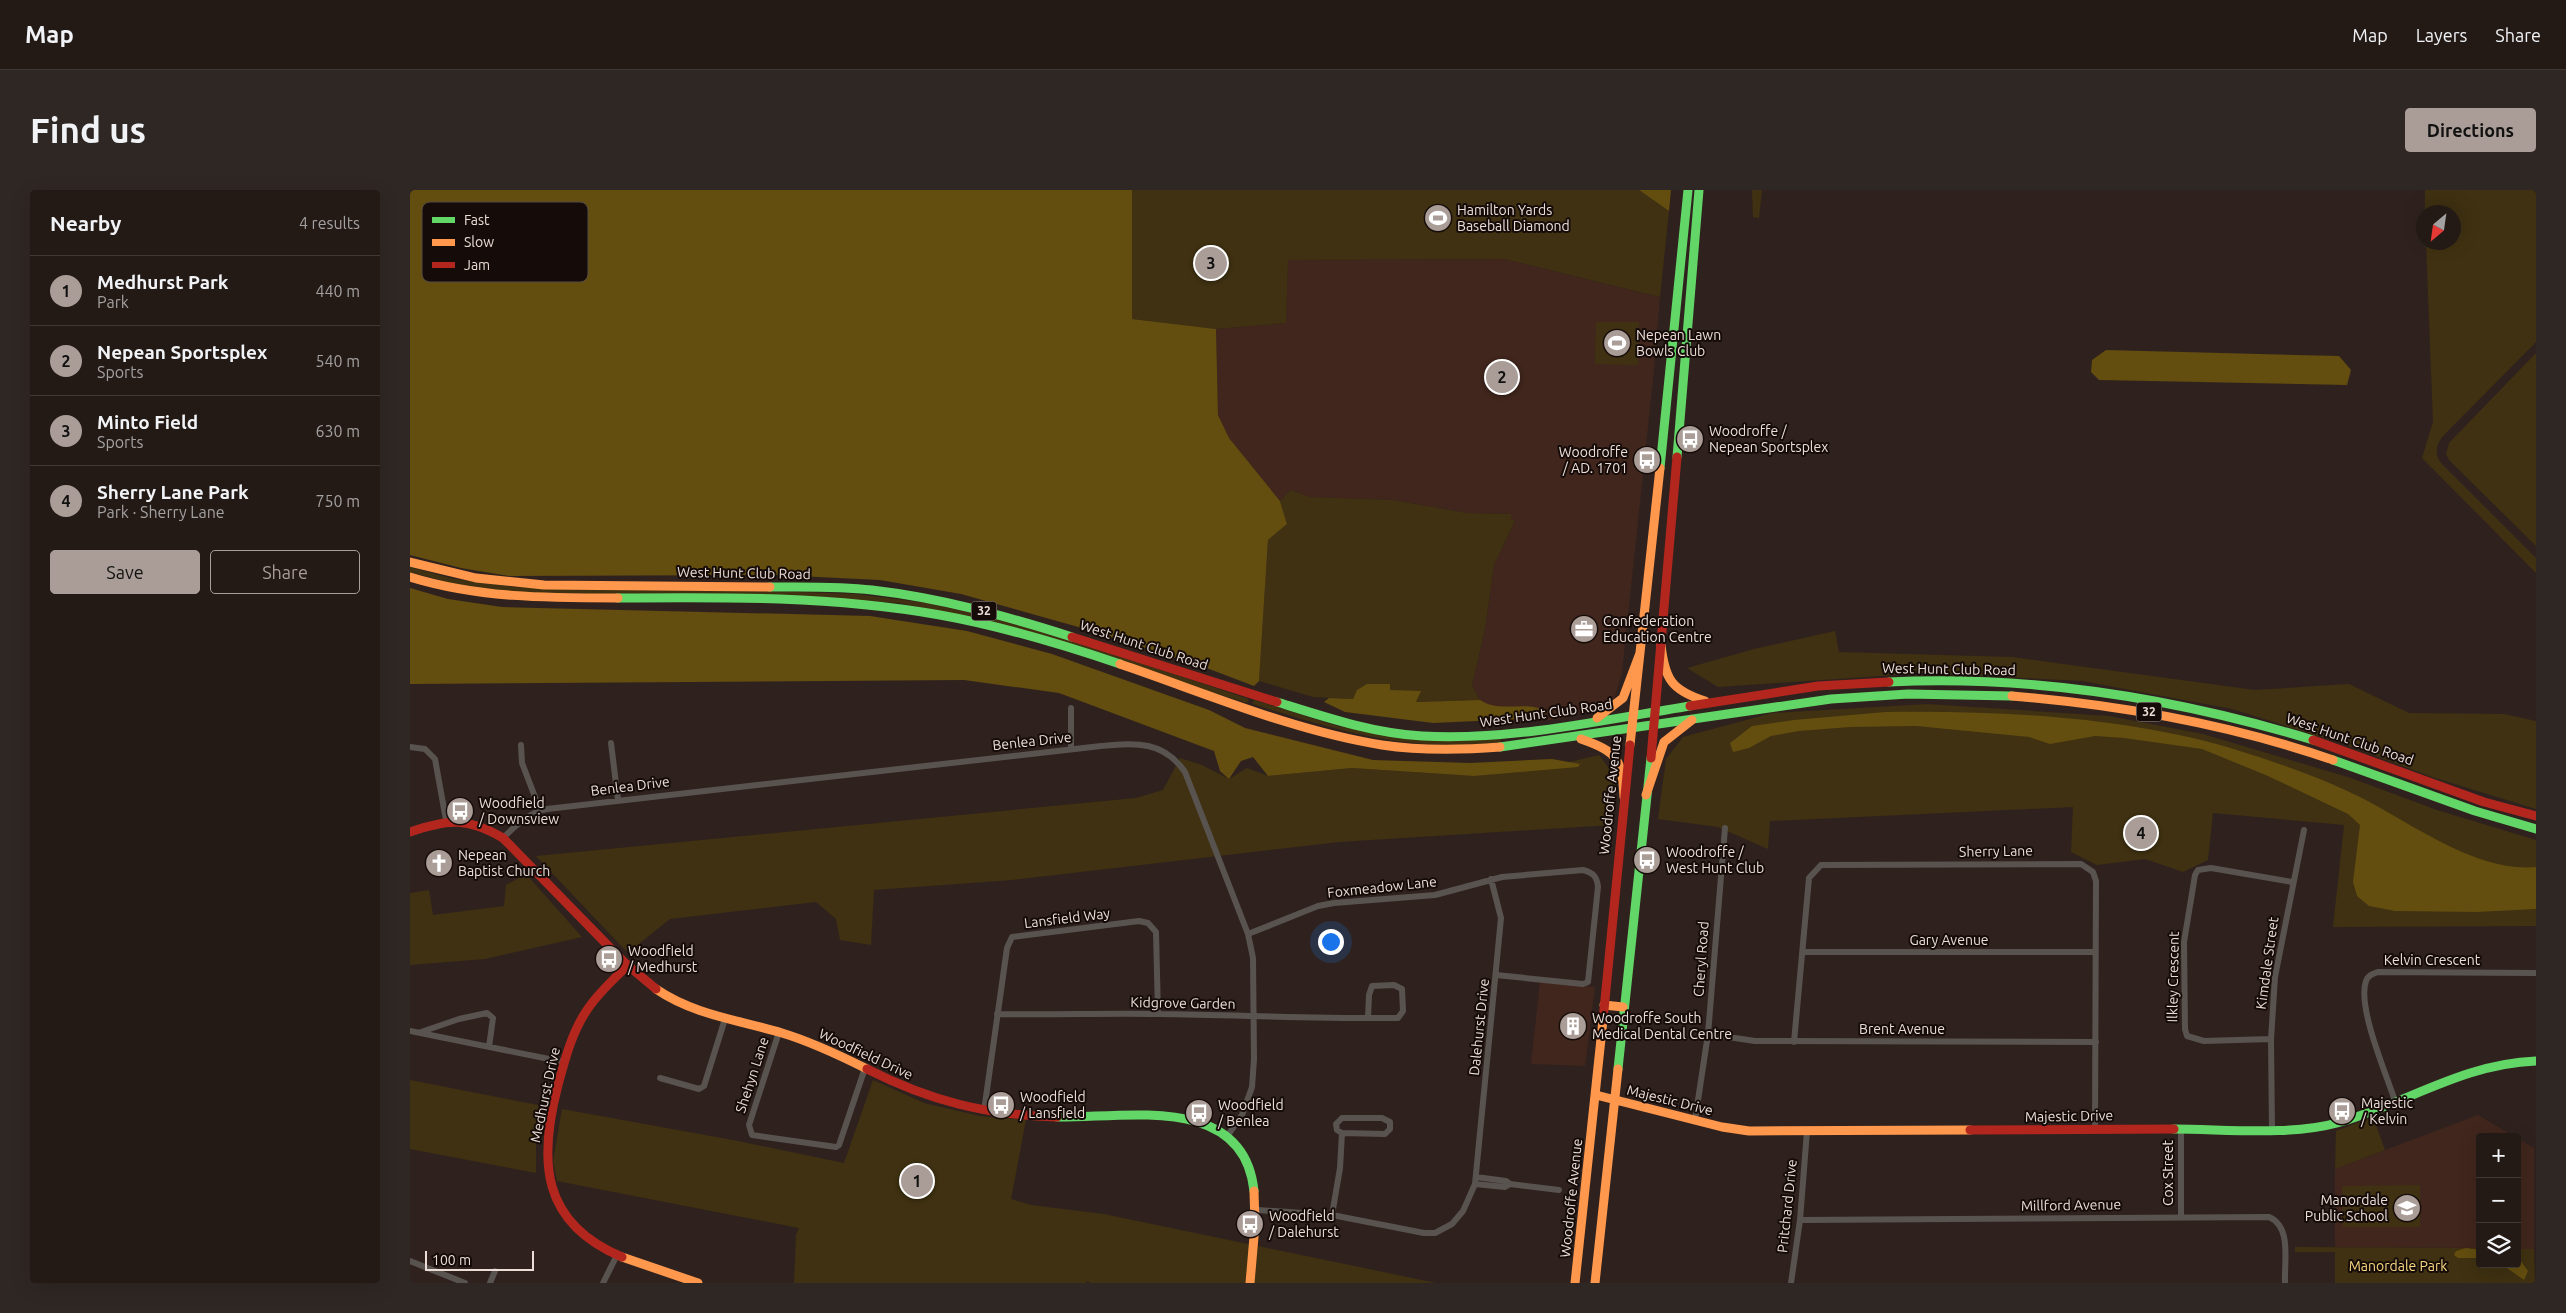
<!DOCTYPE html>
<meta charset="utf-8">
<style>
body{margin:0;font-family:Ubuntu,sans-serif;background:#2f2723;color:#f1f3f6}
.controls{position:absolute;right:15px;bottom:15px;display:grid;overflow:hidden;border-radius:5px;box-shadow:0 5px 20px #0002}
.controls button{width:45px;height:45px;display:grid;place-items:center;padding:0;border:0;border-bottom:1px solid #403835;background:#231a16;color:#f1f3f6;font:25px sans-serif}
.compass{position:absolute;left:2006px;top:15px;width:45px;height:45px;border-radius:50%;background:#231a16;box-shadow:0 5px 20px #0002;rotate:209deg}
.scale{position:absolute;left:15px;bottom:12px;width:109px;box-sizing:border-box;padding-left:5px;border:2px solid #ecddd7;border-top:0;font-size:14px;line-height:18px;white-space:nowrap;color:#ecddd7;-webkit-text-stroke:4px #150c09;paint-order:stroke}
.you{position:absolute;left:920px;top:751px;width:18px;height:18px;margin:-12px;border:4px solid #fff;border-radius:50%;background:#1a73e8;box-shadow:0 0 0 8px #1a73e833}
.badge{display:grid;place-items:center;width:32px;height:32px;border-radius:50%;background:#aa9c96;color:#111;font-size:16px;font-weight:700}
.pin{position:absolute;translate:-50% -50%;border:2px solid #fff;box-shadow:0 1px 5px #0006}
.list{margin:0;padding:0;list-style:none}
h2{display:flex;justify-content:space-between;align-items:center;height:65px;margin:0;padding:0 20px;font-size:21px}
h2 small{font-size:16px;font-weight:400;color:#a3a1a1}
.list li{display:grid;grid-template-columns:32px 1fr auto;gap:15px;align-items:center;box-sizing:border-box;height:70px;padding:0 20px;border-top:1px solid #403835}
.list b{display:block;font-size:19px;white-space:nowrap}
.list p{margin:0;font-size:16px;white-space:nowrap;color:#a3a1a1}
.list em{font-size:16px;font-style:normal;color:#a3a1a1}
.actions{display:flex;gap:10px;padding:15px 20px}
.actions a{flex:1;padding:11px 0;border:1px solid #aa9c96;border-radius:5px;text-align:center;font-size:18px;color:#aa9c96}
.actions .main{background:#aa9c96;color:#111}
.icon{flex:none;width:28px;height:28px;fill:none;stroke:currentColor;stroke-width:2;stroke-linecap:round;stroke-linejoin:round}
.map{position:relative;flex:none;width:2126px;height:1093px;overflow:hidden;border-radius:5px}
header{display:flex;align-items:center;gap:30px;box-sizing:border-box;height:70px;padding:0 25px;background:#231a16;border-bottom:1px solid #403835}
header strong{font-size:24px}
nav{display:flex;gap:28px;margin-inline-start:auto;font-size:18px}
.intro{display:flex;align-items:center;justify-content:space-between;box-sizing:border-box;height:120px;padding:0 30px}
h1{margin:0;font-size:35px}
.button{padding:12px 22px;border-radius:5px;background:#aa9c96;color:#111;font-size:18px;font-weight:700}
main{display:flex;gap:30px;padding:0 30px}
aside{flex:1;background:#231a16;border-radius:5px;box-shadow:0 5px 20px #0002}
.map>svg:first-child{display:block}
.built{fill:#40261d}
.green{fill:#3f3111}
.forest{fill:#634d0f}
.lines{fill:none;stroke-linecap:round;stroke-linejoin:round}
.street{stroke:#595350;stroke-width:6}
.fast{stroke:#63d668;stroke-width:9}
.slow{stroke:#ff974d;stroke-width:9}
.jam{stroke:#b3261e;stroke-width:9}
.labels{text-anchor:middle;stroke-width:4;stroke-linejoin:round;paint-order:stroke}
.shield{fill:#150c09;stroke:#ac9e99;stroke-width:1}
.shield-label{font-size:12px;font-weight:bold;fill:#ecddd7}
.poi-label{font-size:14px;fill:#ecddd7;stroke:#150c09;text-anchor:start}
.street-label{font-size:14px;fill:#ecddd7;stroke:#150c09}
.park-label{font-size:14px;fill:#fbd983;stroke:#150c09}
.key{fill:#150c09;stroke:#564b47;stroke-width:1}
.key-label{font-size:14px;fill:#ecddd7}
</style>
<header>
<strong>Map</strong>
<nav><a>Map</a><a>Layers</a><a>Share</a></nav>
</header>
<div class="intro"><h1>Find us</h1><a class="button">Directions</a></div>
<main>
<aside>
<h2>Nearby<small>4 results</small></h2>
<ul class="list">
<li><span class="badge">1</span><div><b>Medhurst Park</b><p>Park</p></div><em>440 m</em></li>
<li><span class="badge">2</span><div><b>Nepean Sportsplex</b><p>Sports</p></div><em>540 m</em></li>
<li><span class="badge">3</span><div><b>Minto Field</b><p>Sports</p></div><em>630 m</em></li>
<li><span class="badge">4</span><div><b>Sherry Lane Park</b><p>Park · Sherry Lane</p></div><em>750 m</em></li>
</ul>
<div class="actions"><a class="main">Save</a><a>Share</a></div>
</aside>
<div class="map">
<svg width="2126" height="1093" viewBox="0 0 2126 1093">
<rect width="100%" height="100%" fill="#2f221e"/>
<path class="built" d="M 1094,69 L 1250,107 L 1244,179 L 1212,483 L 1203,513 L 1151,529 L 1085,535 L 1060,511 L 1070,510 L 1062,497 L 1075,439 L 1084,375 L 1105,331 L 1101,329 L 1101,324 L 1057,323 L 983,310 L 900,307 L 881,300 L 870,311 L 819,248 L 808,225 L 806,139 L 876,133 L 878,70 Z
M 1130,792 L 1185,797 L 1175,876 L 1121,874 Z
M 2068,925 L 2105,947 L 2070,947 L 2070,1058 L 1925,1057 L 1925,979 Z
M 2107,948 L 2124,958 L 2124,1059 L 2107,1059 Z"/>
<path class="green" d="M 722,0 L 1229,0 L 1259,21 L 1250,107 L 1094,69 L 878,70 L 876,133 L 806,139 L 722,129 Z
M 1342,0 L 1352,0 L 1349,28 L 1343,27 Z
M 2015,0 L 2126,0 L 2126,152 L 2032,247 C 2026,256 2024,265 2032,274 L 2126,368 L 2126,383 L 2012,268 L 2023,232 L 2016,53 L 2044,52 L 2044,22 L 2015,22 Z
M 1186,132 L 1229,132 L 1228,175 L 1185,174 Z
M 2126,163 L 2126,356 L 2039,270 L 2036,264 L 2039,253 Z
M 881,300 L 900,307 L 983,310 L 1057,323 L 1101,324 L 1101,329 L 1105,331 L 1084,375 L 1075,439 L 1062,496 L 1070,510 L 1005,512 L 903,507 L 849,491 L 858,350 L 877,334 L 870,311 Z
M 0,377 L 40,388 L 103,397 L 389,402 L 446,404 L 518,413 L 627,439 L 839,509 L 837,513 L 561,427 L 489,413 L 390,407 L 117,403 L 52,396 L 0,382 Z
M 1425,441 L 1429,462 L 1602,467 L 1845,500 L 1939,494 L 1999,523 L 2094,524 L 2126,531 L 2126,619 L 2022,587 L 1934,554 L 1822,519 L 1672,491 L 1515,483 L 1308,497 L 1277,478 L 1344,459 Z
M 844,510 L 931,537 L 1090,548 L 1091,551 C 1072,557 1053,555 1034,555 C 965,553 907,534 842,514 Z
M 1517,514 L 1699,526 L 1793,544 L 1941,588 L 2027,620 L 2126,650 L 2126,736 L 1923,737 L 1934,635 L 1803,623 L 1798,670 L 1773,682 L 1735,669 L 1687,675 L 1661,662 L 1663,617 L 1360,631 L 1358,659 L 1308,637 L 1248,629 L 1256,569 L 1273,547 L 1362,523 Z
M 1189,565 L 1207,589 L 1201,635 L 929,652 L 602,690 L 464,700 L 461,755 L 430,750 L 426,729 L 406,712 L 260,729 L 220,761 L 215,760 L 126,666 L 726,608 L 753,600 L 770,568 L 792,575 L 819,589 L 837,578 L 858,586 L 942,578 L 1064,586 L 1130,579 Z
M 116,684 L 172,747 L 75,769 L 0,775 L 0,703 L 19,700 L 23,725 L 94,716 L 96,695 Z
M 0,890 L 133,916 L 126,950 L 126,983 L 0,959 Z
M 463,890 L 514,913 L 570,926 L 616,930 L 601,1009 L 621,1015 L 694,1024 L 1026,1093 L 681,1093 L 677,1091 L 676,1093 L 384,1093 L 386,1045 L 389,1038 L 147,991 L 143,971 L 152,919 L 328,951 L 434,973 Z
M 1963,927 L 1975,960 L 1925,979 L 1926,941 Z
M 2010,995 L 2010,1037 L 1933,1037 L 1932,996 Z
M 1885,1057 L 2070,1058 L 2070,1074 L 2107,1074 L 2107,1059 L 2124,1059 L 2125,1093 L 1925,1093 L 1925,1062 L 1885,1062 Z"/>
<path class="forest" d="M 0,0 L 722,0 L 722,129 L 806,139 L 808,225 L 819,248 L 870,311 L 877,334 L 858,350 L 849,491 L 844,496 L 794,477 L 679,440 L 551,404 L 470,390 L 367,385 L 99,386 L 51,378 L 0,365 Z
M 1229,0 L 1261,0 L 1259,21 Z
M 1696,160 L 1929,166 L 1941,180 L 1937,195 L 1689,190 L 1681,182 L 1682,170 Z
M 0,398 L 38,409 L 92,417 L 460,426 L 557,441 L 642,464 L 799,520 L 835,538 L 963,570 L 1060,573 L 1142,569 L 1170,574 L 1168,577 L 1064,586 L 942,578 L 858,586 L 843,567 L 831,571 L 819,589 L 810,581 L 804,561 L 649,503 L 554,490 L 0,494 Z
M 957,494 L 980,494 L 980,500 L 1011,501 L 1006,512 L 1070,510 C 1090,524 1117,509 1138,522 L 1130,528 L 1023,533 L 935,522 L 914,512 L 919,508 L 943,509 L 947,500 Z
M 1475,522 C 1588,520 1722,527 1830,561 C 1871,574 1912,588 1950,607 C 2001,633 2067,683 2126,677 L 2126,719 L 2067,722 L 1985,721 L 1959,716 L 1947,706 L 1943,692 L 1950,635 L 1938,624 L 1858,586 L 1792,559 L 1714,548 L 1685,546 L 1640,554 L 1619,547 L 1506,536 L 1440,537 L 1389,541 L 1361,546 L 1339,558 L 1323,562 L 1320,553 L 1342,536 L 1384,530 Z
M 2056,1058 L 2070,1060 L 2070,1068 L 2048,1068 L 2044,1065 L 2046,1061 Z
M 2107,1066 L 2118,1081 L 2114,1090 L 2091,1074 L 2107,1074 Z"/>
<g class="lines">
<path class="street" d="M 201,553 L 208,610
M 111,555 L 112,573 L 130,620
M 0,557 L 15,559 L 25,569 L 36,630
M 661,559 L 661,518
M 93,648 C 105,636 120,622 137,619 L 691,556 C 725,553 753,550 775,582 L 838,744 L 843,768 L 844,869 L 842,897 L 832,925 L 818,945
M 838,744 L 908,716 L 924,713 L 1025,705 L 1092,687 L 1173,680 C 1184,683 1187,687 1188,697 L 1178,792 L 1173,794 L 1086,785
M 1393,762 L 1684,762
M 587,824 C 641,825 696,823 750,824 C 829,825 909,829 988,828 L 993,821 L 992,799 L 984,795 L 962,796 L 959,805 L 958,828
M 0,841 L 154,872
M 11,842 L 49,829 L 77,823 L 83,828 L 79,857
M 369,842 L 339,935 L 342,945 L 426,957 L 429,955 L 455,878
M 1298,844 L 1345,851 L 1686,852
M 1861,849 L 1794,851 L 1777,846 L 1775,839 L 1774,752 L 1785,685 L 1788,680 L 1801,678 L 1882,692
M 1384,852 L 1399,688 L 1411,675 L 1671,674 L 1683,682 L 1686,691 L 1685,938
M 250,888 L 289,899 L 294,896 L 315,829
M 1985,911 C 1976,883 1947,817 1956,791 C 1958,785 1963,784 1968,782 L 2126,783
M 574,921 L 597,758 L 602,747 L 729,731 L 738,733 L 746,742 L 748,824
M 932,928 L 972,928 L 980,932 L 980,939 L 975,944 L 932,943 L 927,940 L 926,934 Z
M 1285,930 L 1298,844 L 1315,638
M 1862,940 L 1861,849 L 1865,787 L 1894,640
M 1065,994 L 1095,997 L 1100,994 L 1096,991 L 1066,987
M 1100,994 L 1149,1000
M 847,1020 L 922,1025 L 1014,1043 L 1025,1043 L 1042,1034 L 1053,1021 L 1065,994 L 1091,728 L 1081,689
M 922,1025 L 930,978 L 932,943
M 1771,1026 L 1771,940
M 1390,1030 L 1859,1027 C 1882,1037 1874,1071 1875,1093
M 0,1071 L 55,1093
M 80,1093 L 85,1081
M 193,1093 L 207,1065
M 1381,1093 L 1390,1030 L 1397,941"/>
<path class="fast" d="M 1267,267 L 1289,0
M 1250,278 L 1278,0
M 360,397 C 393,397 429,396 462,400 C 531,408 596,426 662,447
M 208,408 C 315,407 424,406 530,425 C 592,436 651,454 710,474
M 1479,492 C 1623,485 1765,508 1903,550
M 867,512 C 915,527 962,543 1012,546 C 1102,551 1192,530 1280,516
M 1090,557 L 1421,509 L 1498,504 L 1602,506
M 1923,570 L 2065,621 L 2126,639
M 1208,879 L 1241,568
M 647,927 C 717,928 834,903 844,1001
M 1764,939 C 1814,939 1880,946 1927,933 C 1996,914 2051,874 2126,871"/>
<path class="slow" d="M 0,372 L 66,388 L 134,395 L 360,397
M 0,387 C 68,408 138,408 208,408
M 1251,455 C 1255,489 1261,500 1295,511
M 710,474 C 795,503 884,541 972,555 C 1012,561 1051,560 1090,557
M 1602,506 C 1711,515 1819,534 1923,570
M 1187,528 L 1213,508 L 1230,463
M 1171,549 C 1208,562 1212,569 1214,607
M 1220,555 L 1250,278
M 1236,605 L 1254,552 L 1282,530
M 246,799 C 284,825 329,830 372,843 C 402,852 429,865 457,879
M 1194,815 L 1213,817
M 1186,905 L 1312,937 L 1339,941 L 1560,940
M 212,1067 L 288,1093
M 840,1093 L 845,1035 L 844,1001
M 1165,1093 L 1193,830
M 1185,1093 L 1208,879"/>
<path class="jam" d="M 662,447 L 867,512
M 1280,516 L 1408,496 L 1479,492
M 1903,550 L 2074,612 L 2126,626
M 1241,568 L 1267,267
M 0,642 C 38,629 57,627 93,648 L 215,773 L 246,799
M 1193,830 L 1220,555
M 457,879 C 520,911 576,925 647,927
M 1560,940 L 1764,939
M 212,1067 C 131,1033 128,971 148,895 C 155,869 162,842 177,820 C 188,803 204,789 218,775"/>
</g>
<defs>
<g id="stadium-disc" transform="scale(1.4375)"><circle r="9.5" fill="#aa9c96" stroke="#150c09"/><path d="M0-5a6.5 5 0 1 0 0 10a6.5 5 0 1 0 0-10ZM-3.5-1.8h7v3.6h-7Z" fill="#fff"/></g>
<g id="bus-disc" transform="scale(1.4375)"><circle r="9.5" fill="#aa9c96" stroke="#150c09"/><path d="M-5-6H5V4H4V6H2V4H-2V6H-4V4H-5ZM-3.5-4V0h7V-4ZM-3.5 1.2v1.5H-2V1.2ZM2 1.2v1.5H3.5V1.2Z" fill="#fff"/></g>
<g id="office-disc" transform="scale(1.4375)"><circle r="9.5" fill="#aa9c96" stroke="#150c09"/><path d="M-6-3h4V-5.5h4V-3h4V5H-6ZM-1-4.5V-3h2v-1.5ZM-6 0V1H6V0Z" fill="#fff"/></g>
<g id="church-disc" transform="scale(1.4375)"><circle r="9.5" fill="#aa9c96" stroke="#150c09"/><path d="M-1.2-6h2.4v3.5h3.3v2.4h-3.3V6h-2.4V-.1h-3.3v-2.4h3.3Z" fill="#fff"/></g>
<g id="building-disc" transform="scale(1.4375)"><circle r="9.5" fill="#aa9c96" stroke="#150c09"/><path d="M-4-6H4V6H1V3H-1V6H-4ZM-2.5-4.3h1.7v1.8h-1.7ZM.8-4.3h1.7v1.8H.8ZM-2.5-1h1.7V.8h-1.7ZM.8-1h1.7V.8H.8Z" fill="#fff"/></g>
<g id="school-disc" transform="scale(1.4375)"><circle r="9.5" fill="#aa9c96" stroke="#150c09"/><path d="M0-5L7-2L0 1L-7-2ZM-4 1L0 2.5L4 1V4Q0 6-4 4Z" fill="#fff"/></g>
</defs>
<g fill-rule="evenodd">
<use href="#stadium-disc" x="1028" y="28"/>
<use href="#stadium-disc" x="1207" y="153"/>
<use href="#bus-disc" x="1280" y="249"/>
<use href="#bus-disc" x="1237" y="270"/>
<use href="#office-disc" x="1174" y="439"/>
<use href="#bus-disc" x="50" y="621"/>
<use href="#bus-disc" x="1237" y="670"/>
<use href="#church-disc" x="29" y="673"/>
<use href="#bus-disc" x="199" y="769"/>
<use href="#building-disc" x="1163" y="836"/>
<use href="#bus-disc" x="591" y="915"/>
<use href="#bus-disc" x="1932" y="921"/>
<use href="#bus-disc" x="789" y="923"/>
<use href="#school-disc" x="1997" y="1018"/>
<use href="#bus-disc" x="840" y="1034"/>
</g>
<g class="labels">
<g class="shield">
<rect x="561.5" y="411.5" width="25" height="19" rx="4"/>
<rect x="1726.5" y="512.5" width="25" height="19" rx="4"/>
</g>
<g class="shield-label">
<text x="574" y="425">32</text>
<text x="1739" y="526">32</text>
</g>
<g class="poi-label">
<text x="1047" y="25">Hamilton Yards<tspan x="1047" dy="16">Baseball Diamond</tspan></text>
<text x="1226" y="150">Nepean Lawn<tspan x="1226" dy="16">Bowls Club</tspan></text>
<text x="1299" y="246">Woodroffe /<tspan x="1299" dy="16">Nepean Sportsplex</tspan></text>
<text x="1218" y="267" text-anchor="end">Woodroffe<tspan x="1218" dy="16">/ AD. 1701</tspan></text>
<text x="1193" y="436">Confederation<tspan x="1193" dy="16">Education Centre</tspan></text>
<text x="69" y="618">Woodfield<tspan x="69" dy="16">/ Downsview</tspan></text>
<text x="1256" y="667">Woodroffe /<tspan x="1256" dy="16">West Hunt Club</tspan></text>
<text x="48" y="670">Nepean<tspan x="48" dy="16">Baptist Church</tspan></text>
<text x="218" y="766">Woodfield<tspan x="218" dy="16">/ Medhurst</tspan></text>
<text x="1182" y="833">Woodroffe South<tspan x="1182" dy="16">Medical Dental Centre</tspan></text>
<text x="610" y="912">Woodfield<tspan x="610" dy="16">/ Lansfield</tspan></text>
<text x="1951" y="918">Majestic<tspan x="1951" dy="16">/ Kelvin</tspan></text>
<text x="808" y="920">Woodfield<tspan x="808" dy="16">/ Benlea</tspan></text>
<text x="1978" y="1015" text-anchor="end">Manordale<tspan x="1978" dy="16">Public School</tspan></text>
<text x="859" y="1031">Woodfield<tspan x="859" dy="16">/ Dalehurst</tspan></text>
</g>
<g class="street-label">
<text transform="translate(334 383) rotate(1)" y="5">West Hunt Club Road</text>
<text transform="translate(734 455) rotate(18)" y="5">West Hunt Club Road</text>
<text transform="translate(1539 479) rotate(1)" y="5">West Hunt Club Road</text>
<text transform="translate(1136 523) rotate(-8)" y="5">West Hunt Club Road</text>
<text transform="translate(1940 549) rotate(19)" y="5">West Hunt Club Road</text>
<text transform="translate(622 551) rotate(-6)" y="5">Benlea Drive</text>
<text transform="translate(220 596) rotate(-7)" y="5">Benlea Drive</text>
<text transform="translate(1200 605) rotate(-84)" y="5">Woodroffe Avenue</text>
<text transform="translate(1586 661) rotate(-1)" y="5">Sherry Lane</text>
<text transform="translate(972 697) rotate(-6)" y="5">Foxmeadow Lane</text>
<text transform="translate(657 728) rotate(-7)" y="5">Lansfield Way</text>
<text x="1539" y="755">Gary Avenue</text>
<text transform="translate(1291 769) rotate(-86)" y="5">Cheryl Road</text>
<text x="2022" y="775">Kelvin Crescent</text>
<text transform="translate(1857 773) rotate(-82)" y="5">Kimdale Street</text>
<text transform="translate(1763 787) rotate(-89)" y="5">Ilkley Crescent</text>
<text transform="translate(773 813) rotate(1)" y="5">Kidgrove Garden</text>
<text transform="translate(1069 837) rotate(-84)" y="5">Dalehurst Drive</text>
<text x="1492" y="844">Brent Avenue</text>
<text transform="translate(456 864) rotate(25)" y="5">Woodfield Drive</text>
<text transform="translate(342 885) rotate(-72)" y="5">Shehyn Lane</text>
<text transform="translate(135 905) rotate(-78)" y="5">Medhurst Drive</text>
<text transform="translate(1260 910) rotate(14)" y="5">Majestic Drive</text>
<text transform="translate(1659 926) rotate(-1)" y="5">Majestic Drive</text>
<text transform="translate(1758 983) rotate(-90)" y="5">Cox Street</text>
<text transform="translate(1161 1008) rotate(-84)" y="5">Woodroffe Avenue</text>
<text transform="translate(1661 1015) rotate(-1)" y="5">Millford Avenue</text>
<text transform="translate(1377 1016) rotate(-84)" y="5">Pritchard Drive</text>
</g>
<g class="park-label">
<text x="1988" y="1081">Manordale Park</text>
</g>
</g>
<rect x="12" y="12" width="166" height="80" rx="8" class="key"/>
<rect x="22" y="27" width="23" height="6" fill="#63d668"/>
<rect x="22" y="49" width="23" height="7" fill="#ff974d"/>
<rect x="22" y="72" width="23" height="6" fill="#b3261e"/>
<g class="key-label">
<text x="54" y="35">Fast</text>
<text x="54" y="57">Slow</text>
<text x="54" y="80">Jam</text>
</g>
</svg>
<div class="controls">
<button>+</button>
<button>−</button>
<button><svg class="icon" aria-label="layers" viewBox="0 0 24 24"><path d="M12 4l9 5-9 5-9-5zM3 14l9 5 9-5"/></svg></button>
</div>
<svg class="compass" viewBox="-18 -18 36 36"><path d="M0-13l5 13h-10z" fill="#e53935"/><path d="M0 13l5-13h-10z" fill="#a3a1a1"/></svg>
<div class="scale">100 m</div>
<div class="you"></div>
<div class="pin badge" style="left:507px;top:991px">1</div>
<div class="pin badge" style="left:1092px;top:187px">2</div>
<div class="pin badge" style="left:801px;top:73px">3</div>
<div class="pin badge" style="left:1731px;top:643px">4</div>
</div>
</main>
